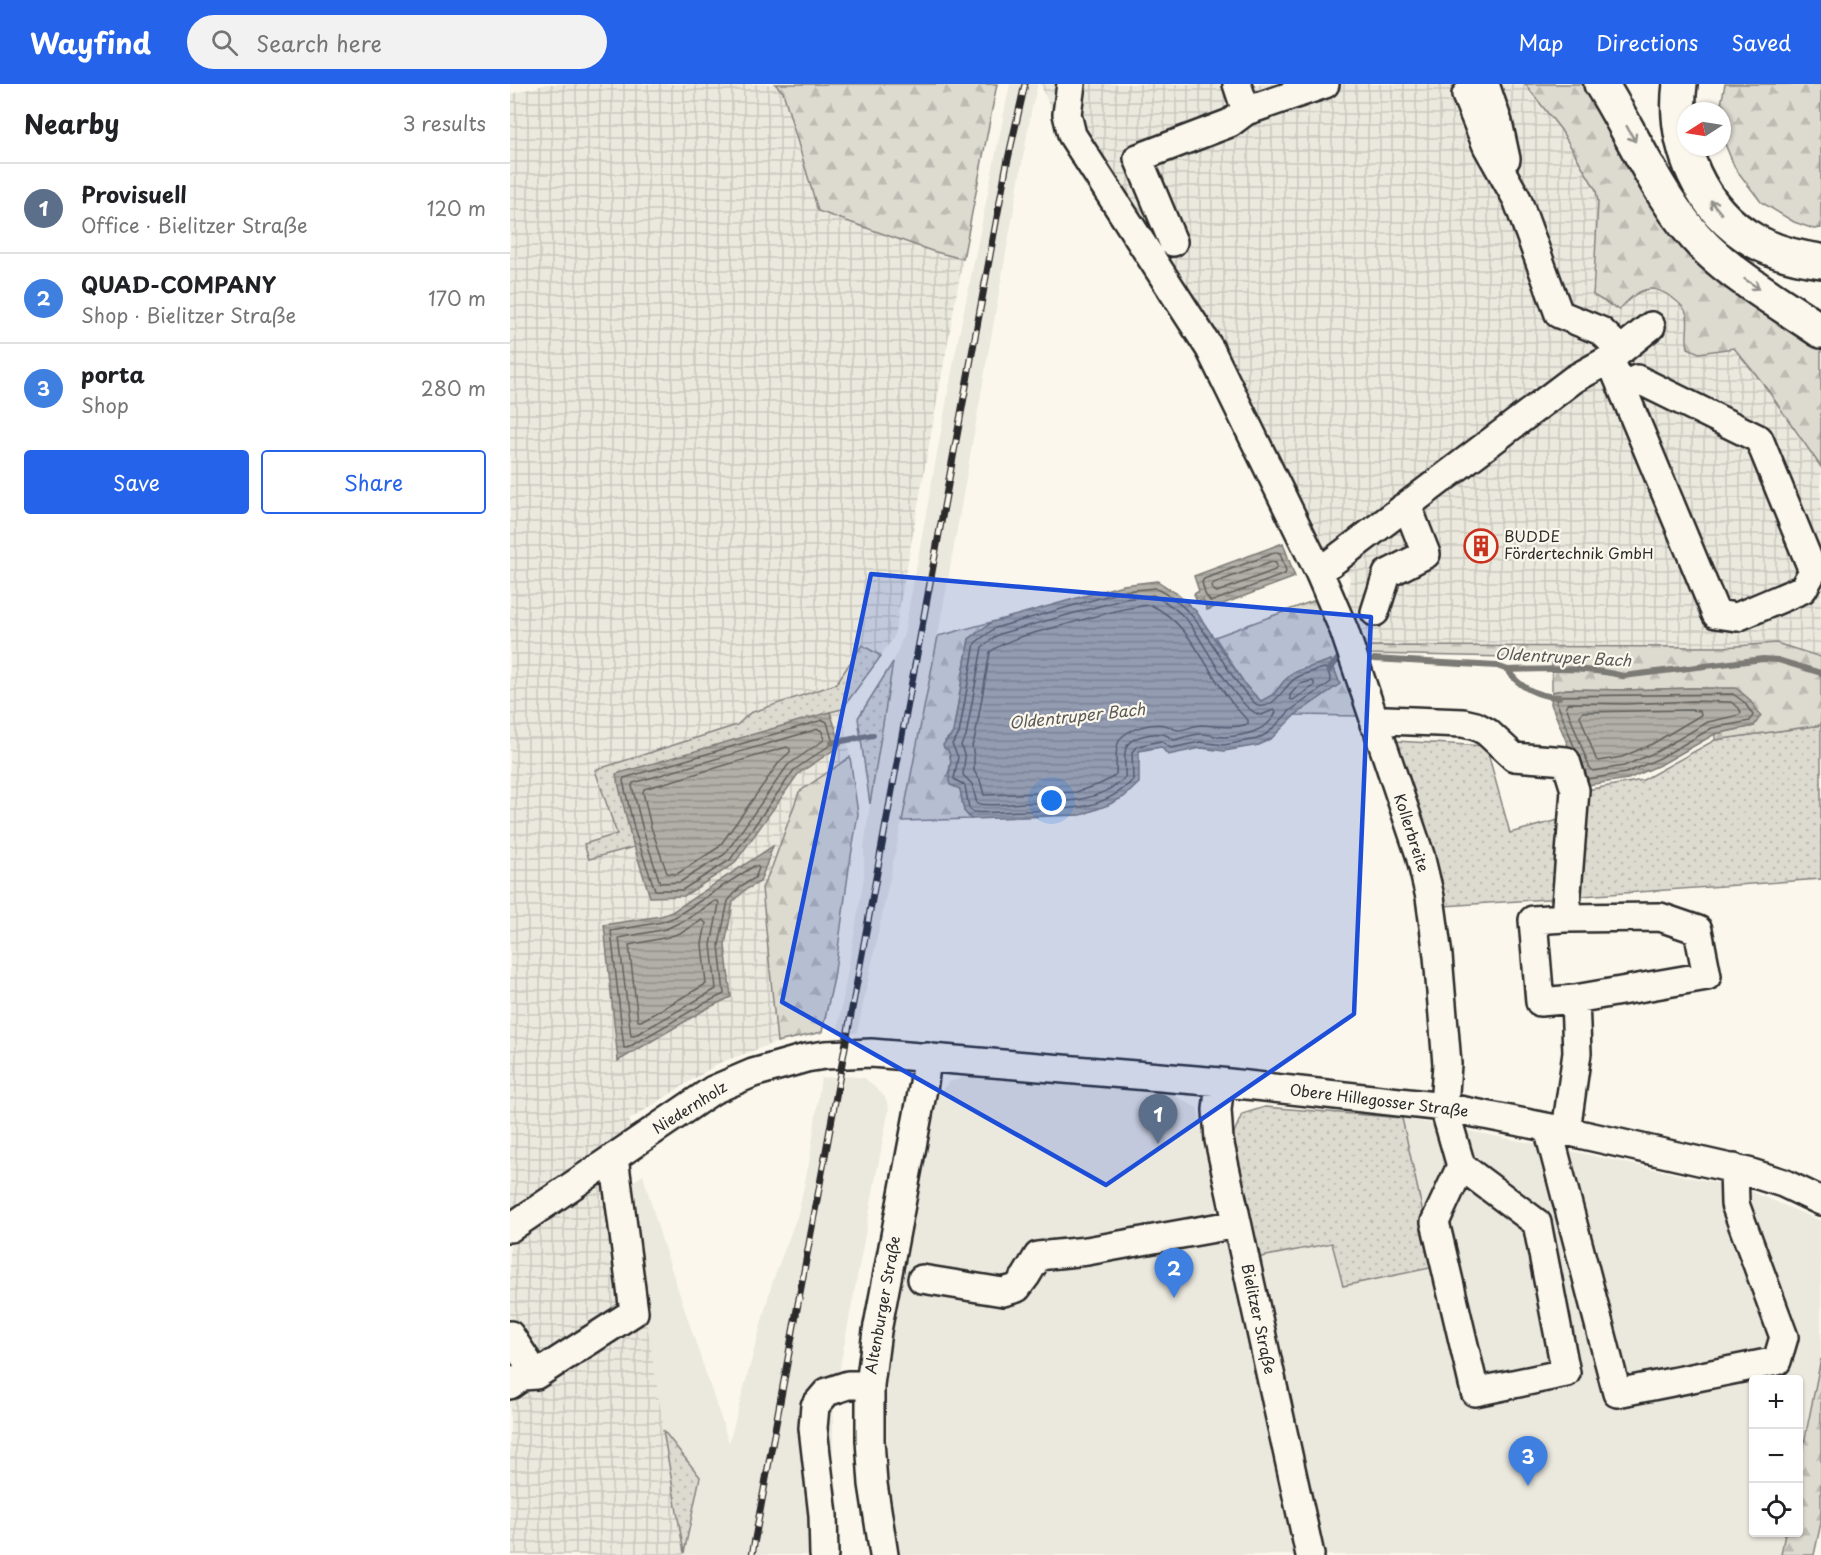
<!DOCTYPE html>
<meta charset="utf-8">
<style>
body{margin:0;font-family:"Playpen Sans",sans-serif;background:#f2f2f2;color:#202124}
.controls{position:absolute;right:18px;bottom:18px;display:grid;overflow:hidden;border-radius:6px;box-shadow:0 2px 4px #0004}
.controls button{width:54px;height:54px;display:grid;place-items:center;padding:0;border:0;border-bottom:2px solid #e0e0e0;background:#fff;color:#202124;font:30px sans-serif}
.compass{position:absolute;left:1167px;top:18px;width:54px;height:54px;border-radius:50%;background:#fff;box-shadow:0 2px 4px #0004;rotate:258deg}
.you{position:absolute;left:542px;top:717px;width:21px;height:21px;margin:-15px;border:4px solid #fff;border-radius:50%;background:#1a73e8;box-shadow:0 0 0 9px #1a73e833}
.badge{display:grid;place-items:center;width:39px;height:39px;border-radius:50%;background:#2563eb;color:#fff;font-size:20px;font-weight:700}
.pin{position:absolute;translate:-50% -50px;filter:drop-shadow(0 2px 3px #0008)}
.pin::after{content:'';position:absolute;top:32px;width:21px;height:18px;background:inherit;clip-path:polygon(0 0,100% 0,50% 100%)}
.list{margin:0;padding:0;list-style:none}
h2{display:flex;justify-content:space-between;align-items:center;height:78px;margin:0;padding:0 24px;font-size:26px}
h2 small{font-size:20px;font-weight:400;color:#757577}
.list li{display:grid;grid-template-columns:39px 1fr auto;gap:18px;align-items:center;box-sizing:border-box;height:90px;padding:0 24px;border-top:2px solid #e0e0e0}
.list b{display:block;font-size:22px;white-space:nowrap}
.list p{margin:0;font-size:20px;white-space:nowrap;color:#757577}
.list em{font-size:20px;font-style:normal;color:#757577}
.actions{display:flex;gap:12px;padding:18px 24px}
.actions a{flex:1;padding:14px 0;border:2px solid #2563eb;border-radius:6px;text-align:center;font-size:21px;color:#2563eb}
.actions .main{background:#2563eb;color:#fff}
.icon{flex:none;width:33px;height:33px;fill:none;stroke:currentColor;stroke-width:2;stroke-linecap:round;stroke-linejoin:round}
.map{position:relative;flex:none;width:1311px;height:1471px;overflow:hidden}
header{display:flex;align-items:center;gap:36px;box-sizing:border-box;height:84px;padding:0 30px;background:#2563eb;color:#fff}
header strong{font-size:28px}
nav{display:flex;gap:33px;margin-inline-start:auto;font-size:21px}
.search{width:420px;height:54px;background:#f2f2f2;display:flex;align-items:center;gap:15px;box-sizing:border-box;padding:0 21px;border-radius:33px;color:#757577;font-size:22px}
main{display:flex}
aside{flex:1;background:#fff}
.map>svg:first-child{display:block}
.built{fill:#ebe8de}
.industrial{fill:url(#industrial-grid)}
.grass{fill:url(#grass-dots);stroke:#84827e;stroke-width:1.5}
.forest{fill:url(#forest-firs);stroke:#84827e;stroke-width:1.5}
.water{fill:url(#water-rules);stroke:#7b7a75;stroke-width:1.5}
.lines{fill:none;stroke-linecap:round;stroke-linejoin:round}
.shore{stroke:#61605d;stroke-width:1.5}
.stream{stroke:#7b7a75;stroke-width:6}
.minor-casing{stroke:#2b2b2b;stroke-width:32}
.highway-casing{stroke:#2b2b2b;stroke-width:38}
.minor{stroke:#fbf7ec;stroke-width:27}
.highway{stroke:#fbf7ec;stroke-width:33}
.rail-casing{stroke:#2b2b2b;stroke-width:7}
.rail{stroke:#fbf7ec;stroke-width:4.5;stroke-dasharray:14;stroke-linecap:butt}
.oneway{stroke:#93918c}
.marked{fill:#1d4ed8;fill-opacity:0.2;stroke:#1d4ed8;stroke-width:4.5;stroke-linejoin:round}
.labels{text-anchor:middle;stroke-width:4.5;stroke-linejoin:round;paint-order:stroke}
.poi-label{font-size:15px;fill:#2b2b2b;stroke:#fbf7ec;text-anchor:start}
.street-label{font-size:15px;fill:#2b2b2b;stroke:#fbf7ec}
.water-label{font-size:16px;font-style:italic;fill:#5a5956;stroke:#fbf7ec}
</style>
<header>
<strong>Wayfind</strong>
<div class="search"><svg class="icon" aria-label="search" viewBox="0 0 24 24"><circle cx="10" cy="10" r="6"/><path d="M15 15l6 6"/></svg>Search here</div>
<nav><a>Map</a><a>Directions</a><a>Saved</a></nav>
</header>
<main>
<aside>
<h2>Nearby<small>3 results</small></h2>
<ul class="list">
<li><span class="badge" style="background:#5c6f8a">1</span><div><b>Provisuell</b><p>Office · Bielitzer Straße</p></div><em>120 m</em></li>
<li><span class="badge" style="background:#3f7fe0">2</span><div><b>QUAD-COMPANY</b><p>Shop · Bielitzer Straße</p></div><em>170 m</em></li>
<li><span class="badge" style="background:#3f7fe0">3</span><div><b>porta</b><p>Shop</p></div><em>280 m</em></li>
</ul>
<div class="actions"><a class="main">Save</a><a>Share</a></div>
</aside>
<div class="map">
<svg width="1311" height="1471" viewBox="0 0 1311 1471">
<defs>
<pattern id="industrial-grid" width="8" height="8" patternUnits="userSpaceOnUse" patternTransform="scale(1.5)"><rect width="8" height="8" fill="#ebe8de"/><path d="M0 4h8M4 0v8" fill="none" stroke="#cac7bf"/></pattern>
<pattern id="grass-dots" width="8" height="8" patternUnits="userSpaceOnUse" patternTransform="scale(1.5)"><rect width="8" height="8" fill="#dddad0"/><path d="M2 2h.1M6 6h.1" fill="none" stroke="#bebbb3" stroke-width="1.8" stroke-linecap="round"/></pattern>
<pattern id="forest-firs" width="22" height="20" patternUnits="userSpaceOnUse" patternTransform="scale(1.5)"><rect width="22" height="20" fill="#dddad0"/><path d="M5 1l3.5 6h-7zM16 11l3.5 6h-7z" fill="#bebbb3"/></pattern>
<pattern id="water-rules" width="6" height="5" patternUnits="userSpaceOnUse" patternTransform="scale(1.5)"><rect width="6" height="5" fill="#b1afa7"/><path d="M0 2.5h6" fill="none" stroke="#908f88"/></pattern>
</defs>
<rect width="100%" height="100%" fill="#fbf7ec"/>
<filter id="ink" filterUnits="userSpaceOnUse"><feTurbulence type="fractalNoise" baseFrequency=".0167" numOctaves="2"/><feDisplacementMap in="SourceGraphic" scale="12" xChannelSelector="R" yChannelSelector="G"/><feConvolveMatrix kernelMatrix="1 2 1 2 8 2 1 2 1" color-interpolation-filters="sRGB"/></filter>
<g filter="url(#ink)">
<path class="built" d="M 500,0 L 528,0 L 522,23 L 428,552 L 392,737 L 347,949 L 327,949 L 354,793 L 354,764 L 360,720 L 383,578 L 394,550 L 445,271 Z
M 466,990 L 658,1007 L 687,1024 L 721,1178 L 784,1471 L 387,1471 L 379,1418 L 376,1314 L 378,1274 L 425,1013 L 439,998 Z
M 338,992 L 355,994 L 375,1013 L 379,1024 L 331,1278 L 323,1333 L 323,1391 L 329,1471 L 174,1471 L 190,1393 L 153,1346 L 115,1103 L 133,1091 L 152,1157 L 219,1359 L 263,1196 L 288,1130 L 300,1074 L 311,994 Z
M 892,1034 L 1052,1065 L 1238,1106 L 1311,1137 L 1311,1275 L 1289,1384 L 1288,1296 L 1244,1296 L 1244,1448 L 1275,1449 L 1271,1471 L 810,1471 L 746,1174 L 822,1159 L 833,1202 L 925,1183 Z"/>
<path class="industrial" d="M 38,0 L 265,0 L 273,8 L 308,127 L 422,167 L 453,175 L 384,553 L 332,625 L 340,673 L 289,709 L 262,783 L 252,804 L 267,958 L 209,979 L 119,1036 L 131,1072 L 113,1085 L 115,1103 L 174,1471 L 0,1471 L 0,10 Z
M 530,0 L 1015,0 L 1051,46 L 1086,106 L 1088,118 L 1082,205 L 1083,211 L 1109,225 L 1118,216 L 1129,208 L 1140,205 L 1163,214 L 1171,221 L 1177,231 L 1176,256 L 1211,265 L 1224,264 L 1252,298 L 1311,383 L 1311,573 L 1266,559 L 1214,563 L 853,562 L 842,532 L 838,513 L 840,493 L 816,465 L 801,457 L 708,261 L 554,54 Z"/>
<path class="grass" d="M 352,561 L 371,572 L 332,625 L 320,628 L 120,749 L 124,763 L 79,775 L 74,760 L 107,750 L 85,686 L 227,641 L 240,629 L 326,600 Z
M 383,578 L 360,720 L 348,634 Z
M 1311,641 L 1311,795 L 1072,812 L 1071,707 L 1133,696 L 1205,656 Z
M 885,657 L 976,662 L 1000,749 L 1052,735 L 1052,814 L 934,822 L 932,796 Z
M 755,1023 L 892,1034 L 925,1183 L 833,1202 L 822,1159 L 746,1174 L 720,1058 L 732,1030 Z
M 153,1346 L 190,1393 L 174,1469 Z"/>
<path class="forest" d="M 265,0 L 487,0 L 453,175 L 422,167 L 308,127 L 273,8 Z
M 1015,0 L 1076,0 L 1227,209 L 1311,264 L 1311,383 L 1252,298 L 1224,264 L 1189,269 L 1178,264 C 1175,253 1179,242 1177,231 C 1174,219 1152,205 1140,205 C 1127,206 1117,217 1109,226 L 1083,211 L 1088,118 L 1086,106 L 1051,46 Z
M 1215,0 L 1311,0 L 1311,144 L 1304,145 L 1284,138 L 1251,118 L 1225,84 L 1213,55 L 1212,27 L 1210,27 L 1210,25 Z
M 806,516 L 827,567 L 849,632 L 785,631 L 829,600 L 821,576 L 774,597 L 764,610 L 751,618 L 736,602 L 705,553 Z
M 482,538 L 459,555 L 443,649 L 435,657 C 440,673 444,675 437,692 L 450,705 L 454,727 L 461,735 L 392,737 L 428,552 Z
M 1266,559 L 1311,573 L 1311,641 L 1205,656 L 1205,650 L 1244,642 L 1203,605 L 1182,604 L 1116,606 L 1057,605 L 1042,608 L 1042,574 L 856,570 L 853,562 L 1214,563 Z
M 340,673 L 348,730 L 339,784 L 324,894 L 312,948 L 267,958 L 252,804 L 262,783 L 289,708 Z
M 1311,1275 L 1311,1439 L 1304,1471 L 1271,1471 L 1275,1449 L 1288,1448 L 1289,1384 Z"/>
<path class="water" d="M 773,459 L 785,493 L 697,526 L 693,516 L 687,518 L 684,510 L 689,507 L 684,492 Z
M 647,497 L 666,509 L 686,527 L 736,602 L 751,617 L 764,610 L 774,597 L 784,588 L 821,576 L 830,600 L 785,631 L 762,654 L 749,661 L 714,667 L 691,664 L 658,671 L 651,663 L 629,667 L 629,699 L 614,713 L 598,721 L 571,731 L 461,735 L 454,727 L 450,705 L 440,701 C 436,686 445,681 438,666 L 434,664 L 433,661 L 443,649 L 459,555 L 482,538 L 613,501 Z
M 1182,604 L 1226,604 L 1238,614 L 1251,631 L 1244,642 L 1205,650 L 1152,680 L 1118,695 L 1071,702 L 1061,669 L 1041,620 L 1042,608 L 1057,605 L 1116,606 Z
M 320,628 L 331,661 L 288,690 L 224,780 L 174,812 L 140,813 L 120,749 L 106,690 Z
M 263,762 L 250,798 L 235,806 L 223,818 L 215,861 L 221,913 L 196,925 L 108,977 L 94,841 L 151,832 L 162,828 Z"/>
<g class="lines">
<path class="shore" d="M 767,468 L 770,469 L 776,487 L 775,490 L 703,517 L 700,517 L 695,510 L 692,498 L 694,495 Z
M 762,478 L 766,479 L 767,483 L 765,486 L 707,508 L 703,506 L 702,502 L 704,499 Z
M 645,504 C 659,511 672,520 682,532 C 706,560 720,597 748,622 C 766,625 773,602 786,594 C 794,589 805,587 814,584 L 818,586 L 821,598 L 781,626 L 758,649 L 747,655 L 714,661 L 690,658 L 661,664 L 651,657 L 627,662 L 622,668 L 623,696 C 592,728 555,725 514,727 C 497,727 479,730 463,728 L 459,724 L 455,702 L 444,695 L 448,673 L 442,660 L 449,650 L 465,559 L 485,544 L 614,507 Z
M 643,511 C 655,517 668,526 677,536 C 694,557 727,627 751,631 L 764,626 L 766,628 C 759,647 733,652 715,653 C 707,653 699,650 691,650 C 682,650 673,654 664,656 C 660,653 656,650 651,650 C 640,649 619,653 616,664 C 613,673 616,684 615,694 C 587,720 549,718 514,719 C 498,720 482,722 467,720 L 462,700 L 453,691 L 455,674 L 451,661 L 456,652 L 472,563 L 489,550 L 615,515 Z
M 641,521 C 688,543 700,603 738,636 L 738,640 C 722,645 708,642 691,641 C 684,641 676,646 668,646 C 664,646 660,642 655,641 C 643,638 615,645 609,657 C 604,667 607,679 606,690 L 600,695 L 590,700 L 566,708 L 474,711 L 470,696 L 464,687 L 464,672 L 462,662 L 465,653 L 480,568 C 500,553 526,549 550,542 C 580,534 610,524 641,521 Z
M 801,597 L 804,598 L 804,602 L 783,616 L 780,615 L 780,611 L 790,600 Z
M 1182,617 L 1221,618 L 1229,624 L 1231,629 L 1229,631 L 1198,638 L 1146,668 L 1114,682 L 1083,687 L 1080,685 L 1056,622 L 1059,619 L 1116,620 Z
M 1182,626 L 1190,627 L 1191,631 L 1142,660 L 1112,673 L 1089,677 L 1086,675 L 1070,632 L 1073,628 Z
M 313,636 L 317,638 L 323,659 L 284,686 L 220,776 L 172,806 L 145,806 L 125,748 L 113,697 L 114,694 Z
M 308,645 L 312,647 L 314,656 L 278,681 L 215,770 L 170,798 L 150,799 L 133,746 L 122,702 L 123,699 Z
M 277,663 L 280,665 L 280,668 L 270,677 L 209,763 L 167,790 L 157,789 L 141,743 L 133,708 L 134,705 Z
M 1065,665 L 1047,619 L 1047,615 L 1049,612 L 1223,610 L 1234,618 L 1243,631 L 1240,637 L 1202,644 L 1150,674 L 1116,689 L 1077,695
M 244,782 L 247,782 L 249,784 L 245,794 L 231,802 L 218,817 L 209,861 L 214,910 L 193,920 L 117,964 L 114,964 L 101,847 L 152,838 L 165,833 Z
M 205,817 L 208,817 L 209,820 L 201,861 L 206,905 L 124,952 L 121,952 L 109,854 L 156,845 L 179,834 Z
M 192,836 L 196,839 L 192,860 L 196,900 L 131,937 L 128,937 L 119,861 L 158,853 L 173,848 Z"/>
<path class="stream" d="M 864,575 L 987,582 L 998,586 C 1032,585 1081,583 1113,592 L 1253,575 L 1268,576 L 1311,589
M 819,586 L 828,575
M 998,586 C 1008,603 1029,613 1049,613
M 322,659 L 363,651"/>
<g class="minor-casing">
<path id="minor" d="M 561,0 L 557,30 L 562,51 L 700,265 L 809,488 L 834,546 L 910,771 L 920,813 L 928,872 L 937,980 L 934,1023 L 951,1082 L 1027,1139 L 1056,1289 L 965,1308 L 925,1138 L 951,1082
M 727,0 L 736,27 L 815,0
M 975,0 L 988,38 L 996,75
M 956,11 L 977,62 L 1007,115 L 1049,230 L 1091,247 L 1111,266
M 663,158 L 628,74 L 720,39 L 736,27
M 1100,275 L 1206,530 L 1227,533 L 1293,505 L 1303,487 L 1249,355 L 1127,295 L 1111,302
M 809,488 L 1064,295 L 1100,275 L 1141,242
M 865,528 L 877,490 L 916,470 L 902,434 L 894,423
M 864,640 L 876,636 L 953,639 L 966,642 L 977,648 L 1004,673 L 1056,677 L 1065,706 L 1055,834 L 1023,836 L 1030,918 L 1065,915 L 1067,969 L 1056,1047
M 1055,834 L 1150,833 L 1188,846 L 1197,892 L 1065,915
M 710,998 L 707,1026 L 709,1056 L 800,1471
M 1038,1044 L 1107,1309 L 1267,1277 L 1274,1253 L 1225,1120 L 1224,1084
M 0,1144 L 203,1006 L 243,989 L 296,974 L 315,971 L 361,969 L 710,998 L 934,1023 L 1056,1047 L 1238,1088 L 1273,1099 L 1311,1117
M 412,1195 L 493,1208 L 507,1204 L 516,1192 L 528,1172 L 577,1167 L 727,1140
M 0,1251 L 26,1291
M 0,1301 L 13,1292 L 26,1291 L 124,1228 L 104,1073
M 314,1471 L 313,1431 L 303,1344 L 305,1322 L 317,1308 L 338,1301 L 360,1301
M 374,1471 L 363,1400 L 360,1356 L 360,1301 L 367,1247 L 414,999 L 417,973"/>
</g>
<g class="highway-casing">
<path id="highway" d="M 1091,0 C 1125,54 1150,118 1195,163 C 1229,196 1272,220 1311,247
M 1170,0 C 1162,61 1191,127 1245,157 C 1266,169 1288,174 1311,177"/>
</g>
<use href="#minor" class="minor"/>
<use href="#highway" class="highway"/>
<g class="rail-casing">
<path id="rail" d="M 242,1471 L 496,84 L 515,0"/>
</g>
<use href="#rail" class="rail"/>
</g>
<defs><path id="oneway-shaft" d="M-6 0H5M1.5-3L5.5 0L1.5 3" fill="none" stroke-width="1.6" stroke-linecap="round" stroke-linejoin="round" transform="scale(1.5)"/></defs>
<g class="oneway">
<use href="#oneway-shaft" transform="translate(1121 50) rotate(61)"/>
<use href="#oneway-shaft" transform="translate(1206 123) rotate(-129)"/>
<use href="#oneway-shaft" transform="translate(1242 200) rotate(33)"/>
</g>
</g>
<path class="marked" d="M 361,490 L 861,533 L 844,930 L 596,1101 L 272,918 Z"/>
<defs>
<g id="building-ring" transform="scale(1.725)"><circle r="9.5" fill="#fbf7ec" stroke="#c8321e" stroke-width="1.5"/><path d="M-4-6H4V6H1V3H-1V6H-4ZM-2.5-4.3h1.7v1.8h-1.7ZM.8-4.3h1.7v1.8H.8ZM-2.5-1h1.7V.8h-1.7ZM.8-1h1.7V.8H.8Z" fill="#c8321e"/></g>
</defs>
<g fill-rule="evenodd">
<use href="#building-ring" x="971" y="462"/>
</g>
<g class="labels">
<g class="poi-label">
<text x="994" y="458">BUDDE<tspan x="994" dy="17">Fördertechnik GmbH</tspan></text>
</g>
<g class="street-label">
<text transform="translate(901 749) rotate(72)" y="5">Kollerbreite</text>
<text transform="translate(869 1017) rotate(7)" y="5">Obere Hillegosser Straße</text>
<text transform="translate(180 1024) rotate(-32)" y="5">Niedernholz</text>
<text transform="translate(373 1221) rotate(-80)" y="5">Altenburger Straße</text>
<text transform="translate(748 1235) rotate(78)" y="5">Bielitzer Straße</text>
</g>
<g class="water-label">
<text transform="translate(1053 573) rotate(3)" y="6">Oldentruper Bach</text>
<text transform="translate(567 632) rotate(-6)" y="6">Oldentruper Bach</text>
</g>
</g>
</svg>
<div class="controls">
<button>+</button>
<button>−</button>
<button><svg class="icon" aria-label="locate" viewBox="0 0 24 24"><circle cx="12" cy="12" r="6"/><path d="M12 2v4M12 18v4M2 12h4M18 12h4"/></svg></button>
</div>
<svg class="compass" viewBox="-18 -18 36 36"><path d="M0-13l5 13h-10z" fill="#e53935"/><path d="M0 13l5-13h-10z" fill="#757577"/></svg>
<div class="you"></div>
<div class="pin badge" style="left:648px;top:1060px;background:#5c6f8a">1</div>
<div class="pin badge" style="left:664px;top:1214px;background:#3f7fe0">2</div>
<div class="pin badge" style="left:1018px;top:1402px;background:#3f7fe0">3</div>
</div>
</main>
